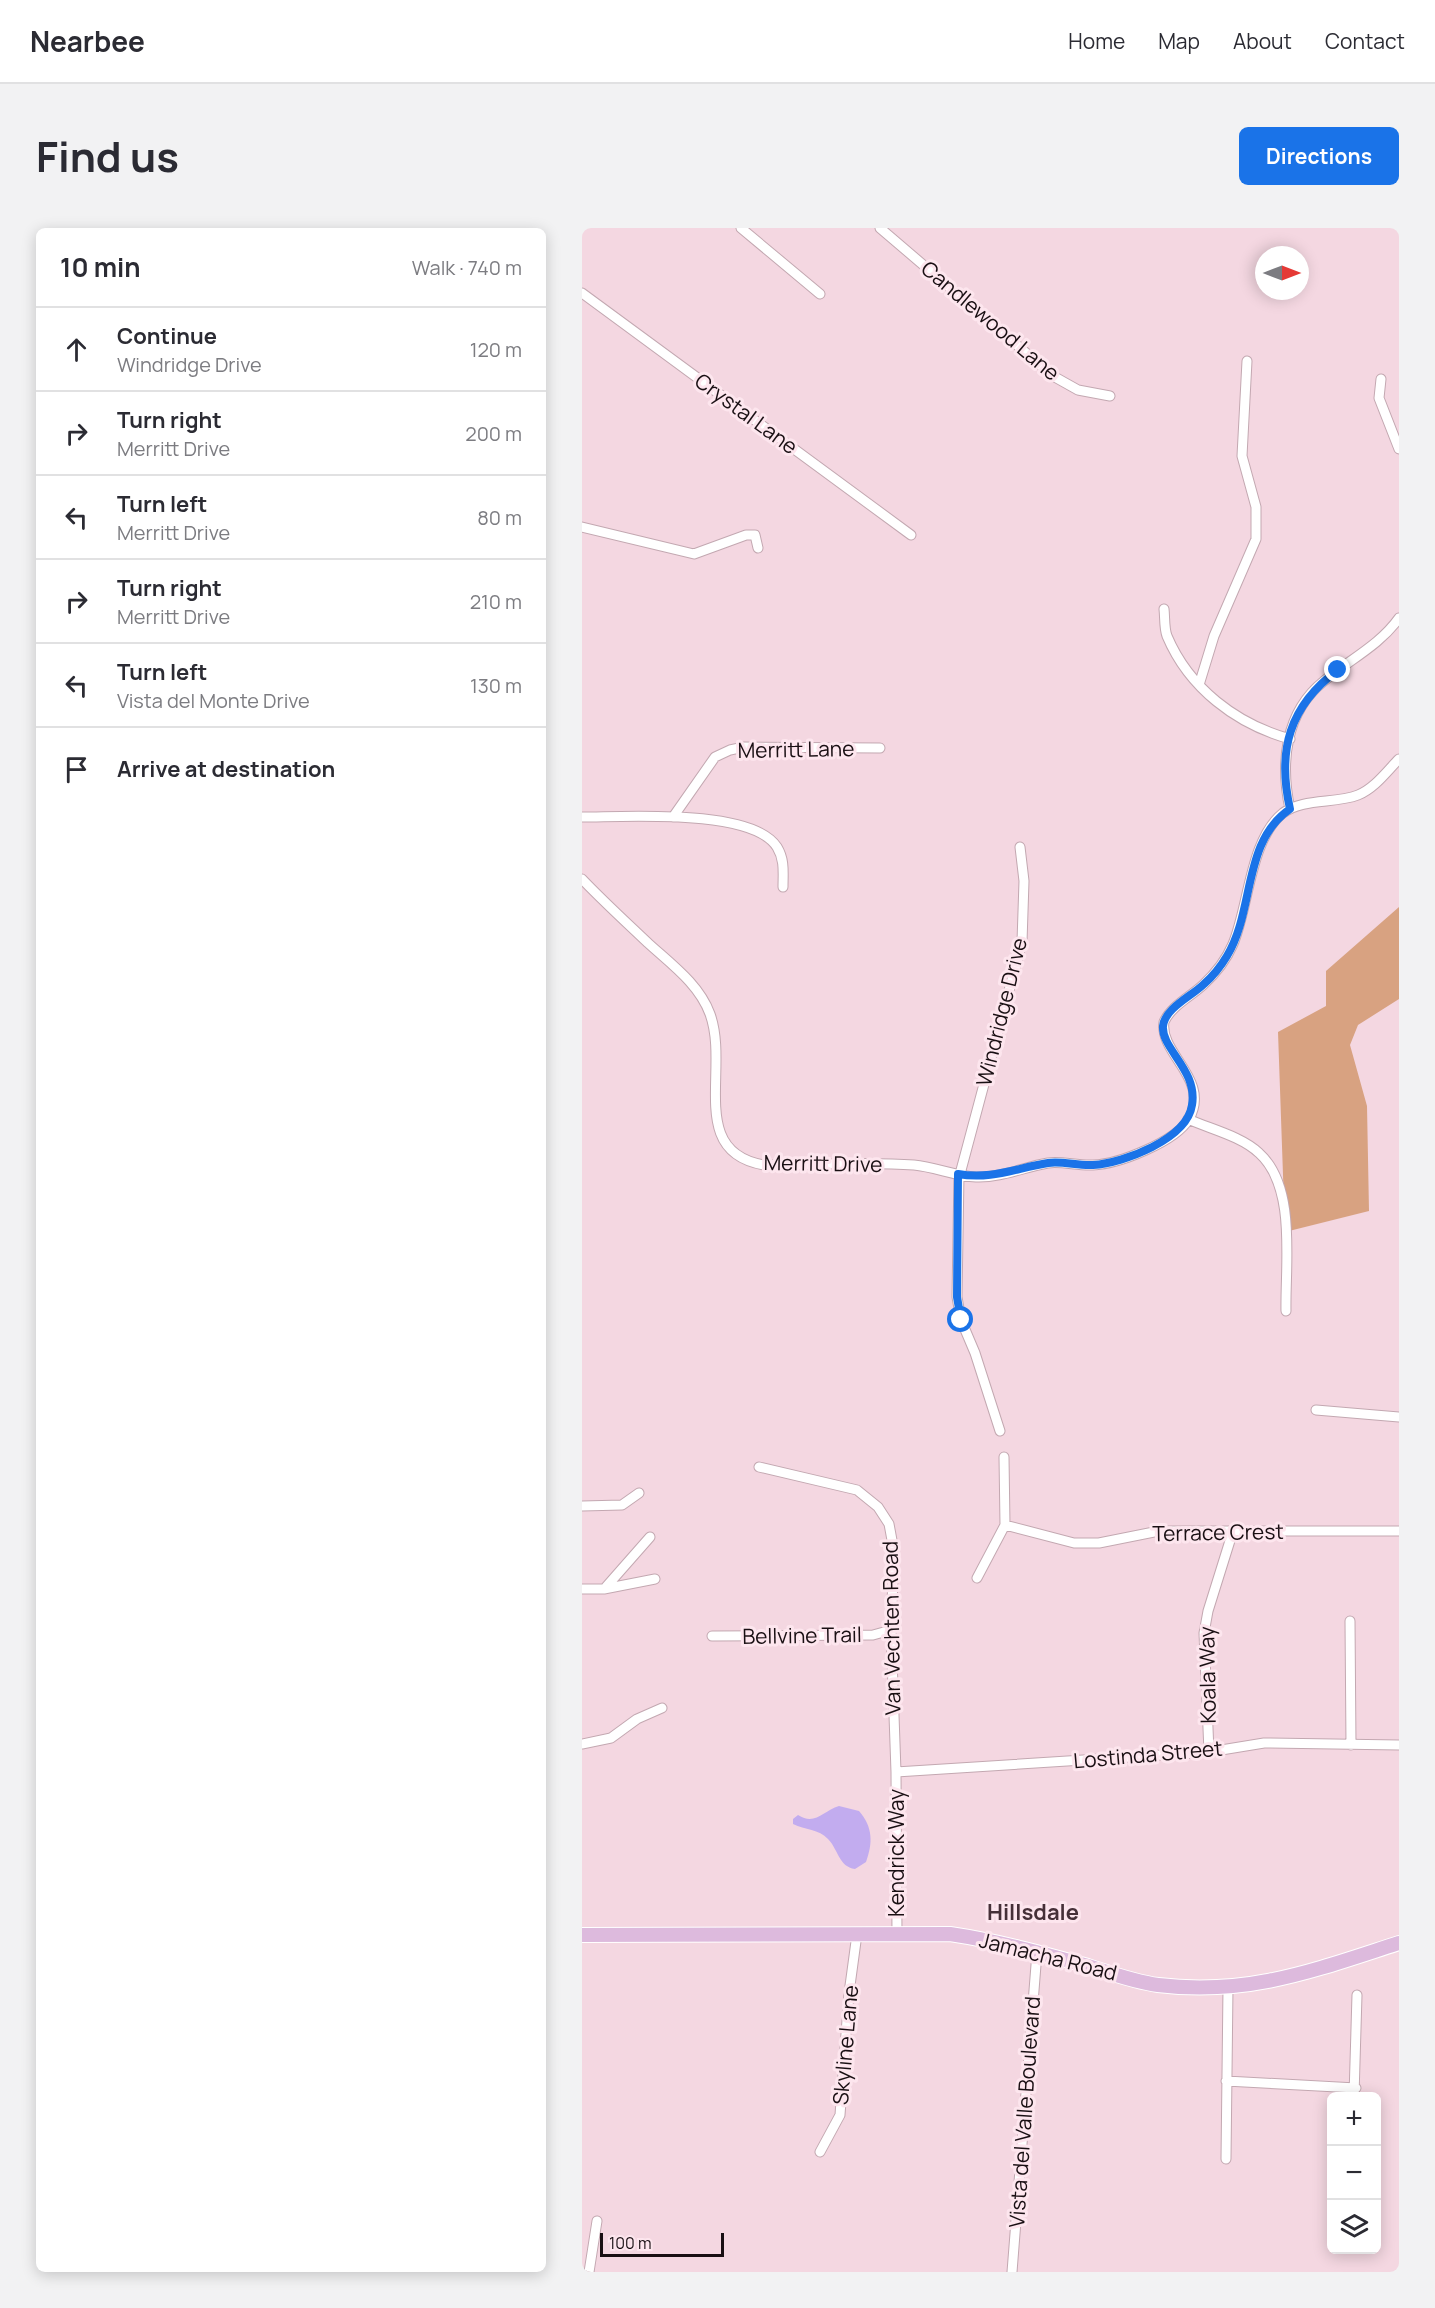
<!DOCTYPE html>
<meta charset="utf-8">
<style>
body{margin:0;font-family:Manrope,sans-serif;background:#f2f2f3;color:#2b2b33}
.controls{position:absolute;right:18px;bottom:18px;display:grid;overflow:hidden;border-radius:9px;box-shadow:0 3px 15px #0003}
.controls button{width:54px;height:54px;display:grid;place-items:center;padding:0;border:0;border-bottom:2px solid #e1e1e2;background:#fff;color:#2b2b33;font:30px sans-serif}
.compass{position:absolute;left:673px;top:18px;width:54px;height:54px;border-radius:50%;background:#fff;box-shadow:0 3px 15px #0003;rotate:90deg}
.scale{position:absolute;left:18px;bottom:15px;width:124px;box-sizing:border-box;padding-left:6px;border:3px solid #190f13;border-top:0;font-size:16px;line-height:21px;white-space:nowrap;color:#190f13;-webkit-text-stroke:4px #fde6ee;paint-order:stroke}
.stop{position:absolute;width:18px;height:18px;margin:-14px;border:4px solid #1a73e8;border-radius:50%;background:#fff}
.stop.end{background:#1a73e8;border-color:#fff;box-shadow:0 2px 6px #0008}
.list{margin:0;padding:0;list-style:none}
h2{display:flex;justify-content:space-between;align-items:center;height:78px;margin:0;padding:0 24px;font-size:26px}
h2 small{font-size:20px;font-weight:400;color:#7c7c81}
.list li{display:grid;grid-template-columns:39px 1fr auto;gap:18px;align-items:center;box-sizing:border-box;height:84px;padding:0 24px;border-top:2px solid #e1e1e2}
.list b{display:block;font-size:22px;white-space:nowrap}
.list p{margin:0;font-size:20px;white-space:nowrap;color:#7c7c81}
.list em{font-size:20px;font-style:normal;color:#7c7c81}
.icon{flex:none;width:33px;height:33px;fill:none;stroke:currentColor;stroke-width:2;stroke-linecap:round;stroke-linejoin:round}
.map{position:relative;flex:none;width:817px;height:2044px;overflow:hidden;border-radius:9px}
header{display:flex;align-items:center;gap:36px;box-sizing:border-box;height:84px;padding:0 30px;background:#fff;border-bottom:2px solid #e1e1e2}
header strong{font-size:28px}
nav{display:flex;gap:33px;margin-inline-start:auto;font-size:21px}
.intro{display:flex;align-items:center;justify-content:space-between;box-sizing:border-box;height:144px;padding:0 36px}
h1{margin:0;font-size:42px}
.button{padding:15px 27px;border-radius:9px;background:#1a73e8;color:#fff;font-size:21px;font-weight:700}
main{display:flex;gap:36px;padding:0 36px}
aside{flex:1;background:#fff;border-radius:9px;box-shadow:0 3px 15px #0003}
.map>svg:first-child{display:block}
.green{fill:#d8a281}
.water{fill:#c2acef}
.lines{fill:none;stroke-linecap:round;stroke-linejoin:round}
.street-casing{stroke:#c3a8b1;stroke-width:11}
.primary-casing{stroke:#fff;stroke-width:16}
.street{stroke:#fff;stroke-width:9}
.primary{stroke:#ddbadd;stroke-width:14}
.route{stroke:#1a73e8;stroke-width:8}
.labels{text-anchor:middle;stroke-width:6;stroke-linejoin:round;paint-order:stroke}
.street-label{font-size:21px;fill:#190f13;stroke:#fde6ee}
.neighbourhood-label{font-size:22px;font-weight:bold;fill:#463038;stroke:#fde6ee}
</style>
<header>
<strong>Nearbee</strong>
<nav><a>Home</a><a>Map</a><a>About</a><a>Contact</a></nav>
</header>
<div class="intro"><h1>Find us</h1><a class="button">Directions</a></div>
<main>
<aside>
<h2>10 min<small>Walk · 740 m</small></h2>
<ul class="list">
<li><svg class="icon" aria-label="ahead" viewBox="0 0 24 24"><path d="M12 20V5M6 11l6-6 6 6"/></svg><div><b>Continue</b><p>Windridge Drive</p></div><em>120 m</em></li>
<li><svg class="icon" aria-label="right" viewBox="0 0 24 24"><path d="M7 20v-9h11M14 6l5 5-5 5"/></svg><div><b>Turn right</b><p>Merritt Drive</p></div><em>200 m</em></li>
<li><svg class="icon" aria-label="left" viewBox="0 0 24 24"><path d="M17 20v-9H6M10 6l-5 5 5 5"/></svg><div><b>Turn left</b><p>Merritt Drive</p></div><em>80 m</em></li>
<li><svg class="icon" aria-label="right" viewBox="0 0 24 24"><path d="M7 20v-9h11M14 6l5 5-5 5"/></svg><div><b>Turn right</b><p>Merritt Drive</p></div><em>210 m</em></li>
<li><svg class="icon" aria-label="left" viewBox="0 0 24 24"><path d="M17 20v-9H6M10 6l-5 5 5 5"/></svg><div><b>Turn left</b><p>Vista del Monte Drive</p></div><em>130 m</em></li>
<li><svg class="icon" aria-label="arrive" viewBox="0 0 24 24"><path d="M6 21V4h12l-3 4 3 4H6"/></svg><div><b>Arrive at destination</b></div></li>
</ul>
</aside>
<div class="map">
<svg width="817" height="2044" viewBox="0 0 817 2044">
<rect width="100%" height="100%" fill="#f4d7e1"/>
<path class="green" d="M 817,679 L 817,771 L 776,797 L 768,817 L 785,878 L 787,983 L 703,1004 L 696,804 L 744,778 L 744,743 Z"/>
<path class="water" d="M 257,1578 L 277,1583 C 291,1599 291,1615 284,1634 L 273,1641 C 257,1639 256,1621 246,1611 C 237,1601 223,1602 211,1596 L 211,1591 L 216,1587 C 233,1598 241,1583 257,1578 Z"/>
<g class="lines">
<g class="street-casing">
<path id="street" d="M 159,0 L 238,66
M 298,0 L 471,148 L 496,162 L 528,168
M 0,65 L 329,307
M 799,151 L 797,170 L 817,221
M 0,299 L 112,326 L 164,307 L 173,307 L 176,320
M 582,381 C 583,389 582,400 585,408 C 607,460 654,496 708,511
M 617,457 L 632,408 L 674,311 L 674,279 L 660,228 L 665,133
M 708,581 C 698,535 703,484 742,453 C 767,432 798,417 817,390
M 0,589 C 43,589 170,580 195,619 C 203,632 201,645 201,659
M 91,589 L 133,529 L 148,522 L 162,519 L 298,520
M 0,651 C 21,673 44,694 66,715 C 89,736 117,756 128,786 C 148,841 105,924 182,937 C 230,937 285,933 332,937 C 353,939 373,948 394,949 C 419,950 442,939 466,935 C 480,933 496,938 511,937 C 537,936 593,914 607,891 C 629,851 577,826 582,794 C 589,778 608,769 621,757 C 633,746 645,730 651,716 C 667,678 668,611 701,585 C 721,570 753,576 776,567 C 793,560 805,543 817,531
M 606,891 C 628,901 659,908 677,925 C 715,959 703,1036 704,1083
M 377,946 L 375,1069 L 379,1092 L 393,1125 L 418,1203
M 378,946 L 440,714 L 442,653 L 438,619
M 734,1182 L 817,1189
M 177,1239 L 275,1262 L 296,1279 L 307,1296 L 312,1323 L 309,1402 L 314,1544 L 315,1706
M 0,1278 L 40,1277 L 57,1265
M 423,1297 L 492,1315 L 517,1315 L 577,1303 L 817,1303
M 395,1350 L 423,1297 L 422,1229
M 24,1359 L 68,1309
M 0,1361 L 22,1361 L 73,1351
M 768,1393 L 769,1517
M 130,1408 L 291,1407 L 309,1402
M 0,1516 L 29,1510 L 55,1491 L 80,1480
M 627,1524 L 622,1405 L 626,1383 L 651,1303
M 314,1544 L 627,1524 L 682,1515 L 817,1517
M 644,1853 L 774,1860
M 772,1868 L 775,1767
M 238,1924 L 258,1887 L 267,1765 L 275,1706
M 644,1931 L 646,1760
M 7,2044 L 15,1993
M 430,2044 L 455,1724"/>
</g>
<g class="primary-casing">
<path id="primary" d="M 0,1707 L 368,1706 C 415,1713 459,1725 506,1738 C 528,1745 553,1754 576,1757 C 667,1768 733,1742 817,1715"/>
</g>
<use href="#street" class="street"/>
<use href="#primary" class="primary"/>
</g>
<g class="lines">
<path class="route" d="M 379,1092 L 375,1069 L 376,946 C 409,952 434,940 466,935 C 481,933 496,938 511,937 C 542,935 605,911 610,877 C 616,842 579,821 581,798 C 583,780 610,768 622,756 C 630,749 639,738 645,728 C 673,682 660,614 708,581 C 695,523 707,478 756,442"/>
</g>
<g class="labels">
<g class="street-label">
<text transform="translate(408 93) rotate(40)" y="7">Candlewood Lane</text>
<text transform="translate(164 186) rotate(36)" y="7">Crystal Lane</text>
<text transform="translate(214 522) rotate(-1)" y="7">Merritt Lane</text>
<text transform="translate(420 784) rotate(-76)" y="7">Windridge Drive</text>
<text transform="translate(241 936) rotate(1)" y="7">Merritt Drive</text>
<text transform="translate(636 1305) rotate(-1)" y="7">Terrace Crest</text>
<text transform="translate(310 1400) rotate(-91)" y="7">Van Vechten Road</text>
<text transform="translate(220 1408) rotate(-1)" y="7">Bellvine Trail</text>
<text transform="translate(626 1447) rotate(-91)" y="7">Koala Way</text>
<text transform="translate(566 1527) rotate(-5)" y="7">Lostinda Street</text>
<text transform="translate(315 1625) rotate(-90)" y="7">Kendrick Way</text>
<text transform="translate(466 1729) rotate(14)" y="7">Jamacha Road</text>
<text transform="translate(264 1817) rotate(-85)" y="7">Skyline Lane</text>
<text transform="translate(443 1884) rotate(-86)" y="7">Vista del Valle Boulevard</text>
</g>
<g class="neighbourhood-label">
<text x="451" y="1692">Hillsdale</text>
</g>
</g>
</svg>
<div class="controls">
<button>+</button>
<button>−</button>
<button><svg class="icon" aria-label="layers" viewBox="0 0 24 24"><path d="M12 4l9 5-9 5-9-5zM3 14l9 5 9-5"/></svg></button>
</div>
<svg class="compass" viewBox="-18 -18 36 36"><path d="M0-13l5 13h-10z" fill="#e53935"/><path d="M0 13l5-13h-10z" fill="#7c7c81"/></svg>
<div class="scale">100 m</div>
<div class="stop" style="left:379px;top:1092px"></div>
<div class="stop end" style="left:756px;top:442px"></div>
</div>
</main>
